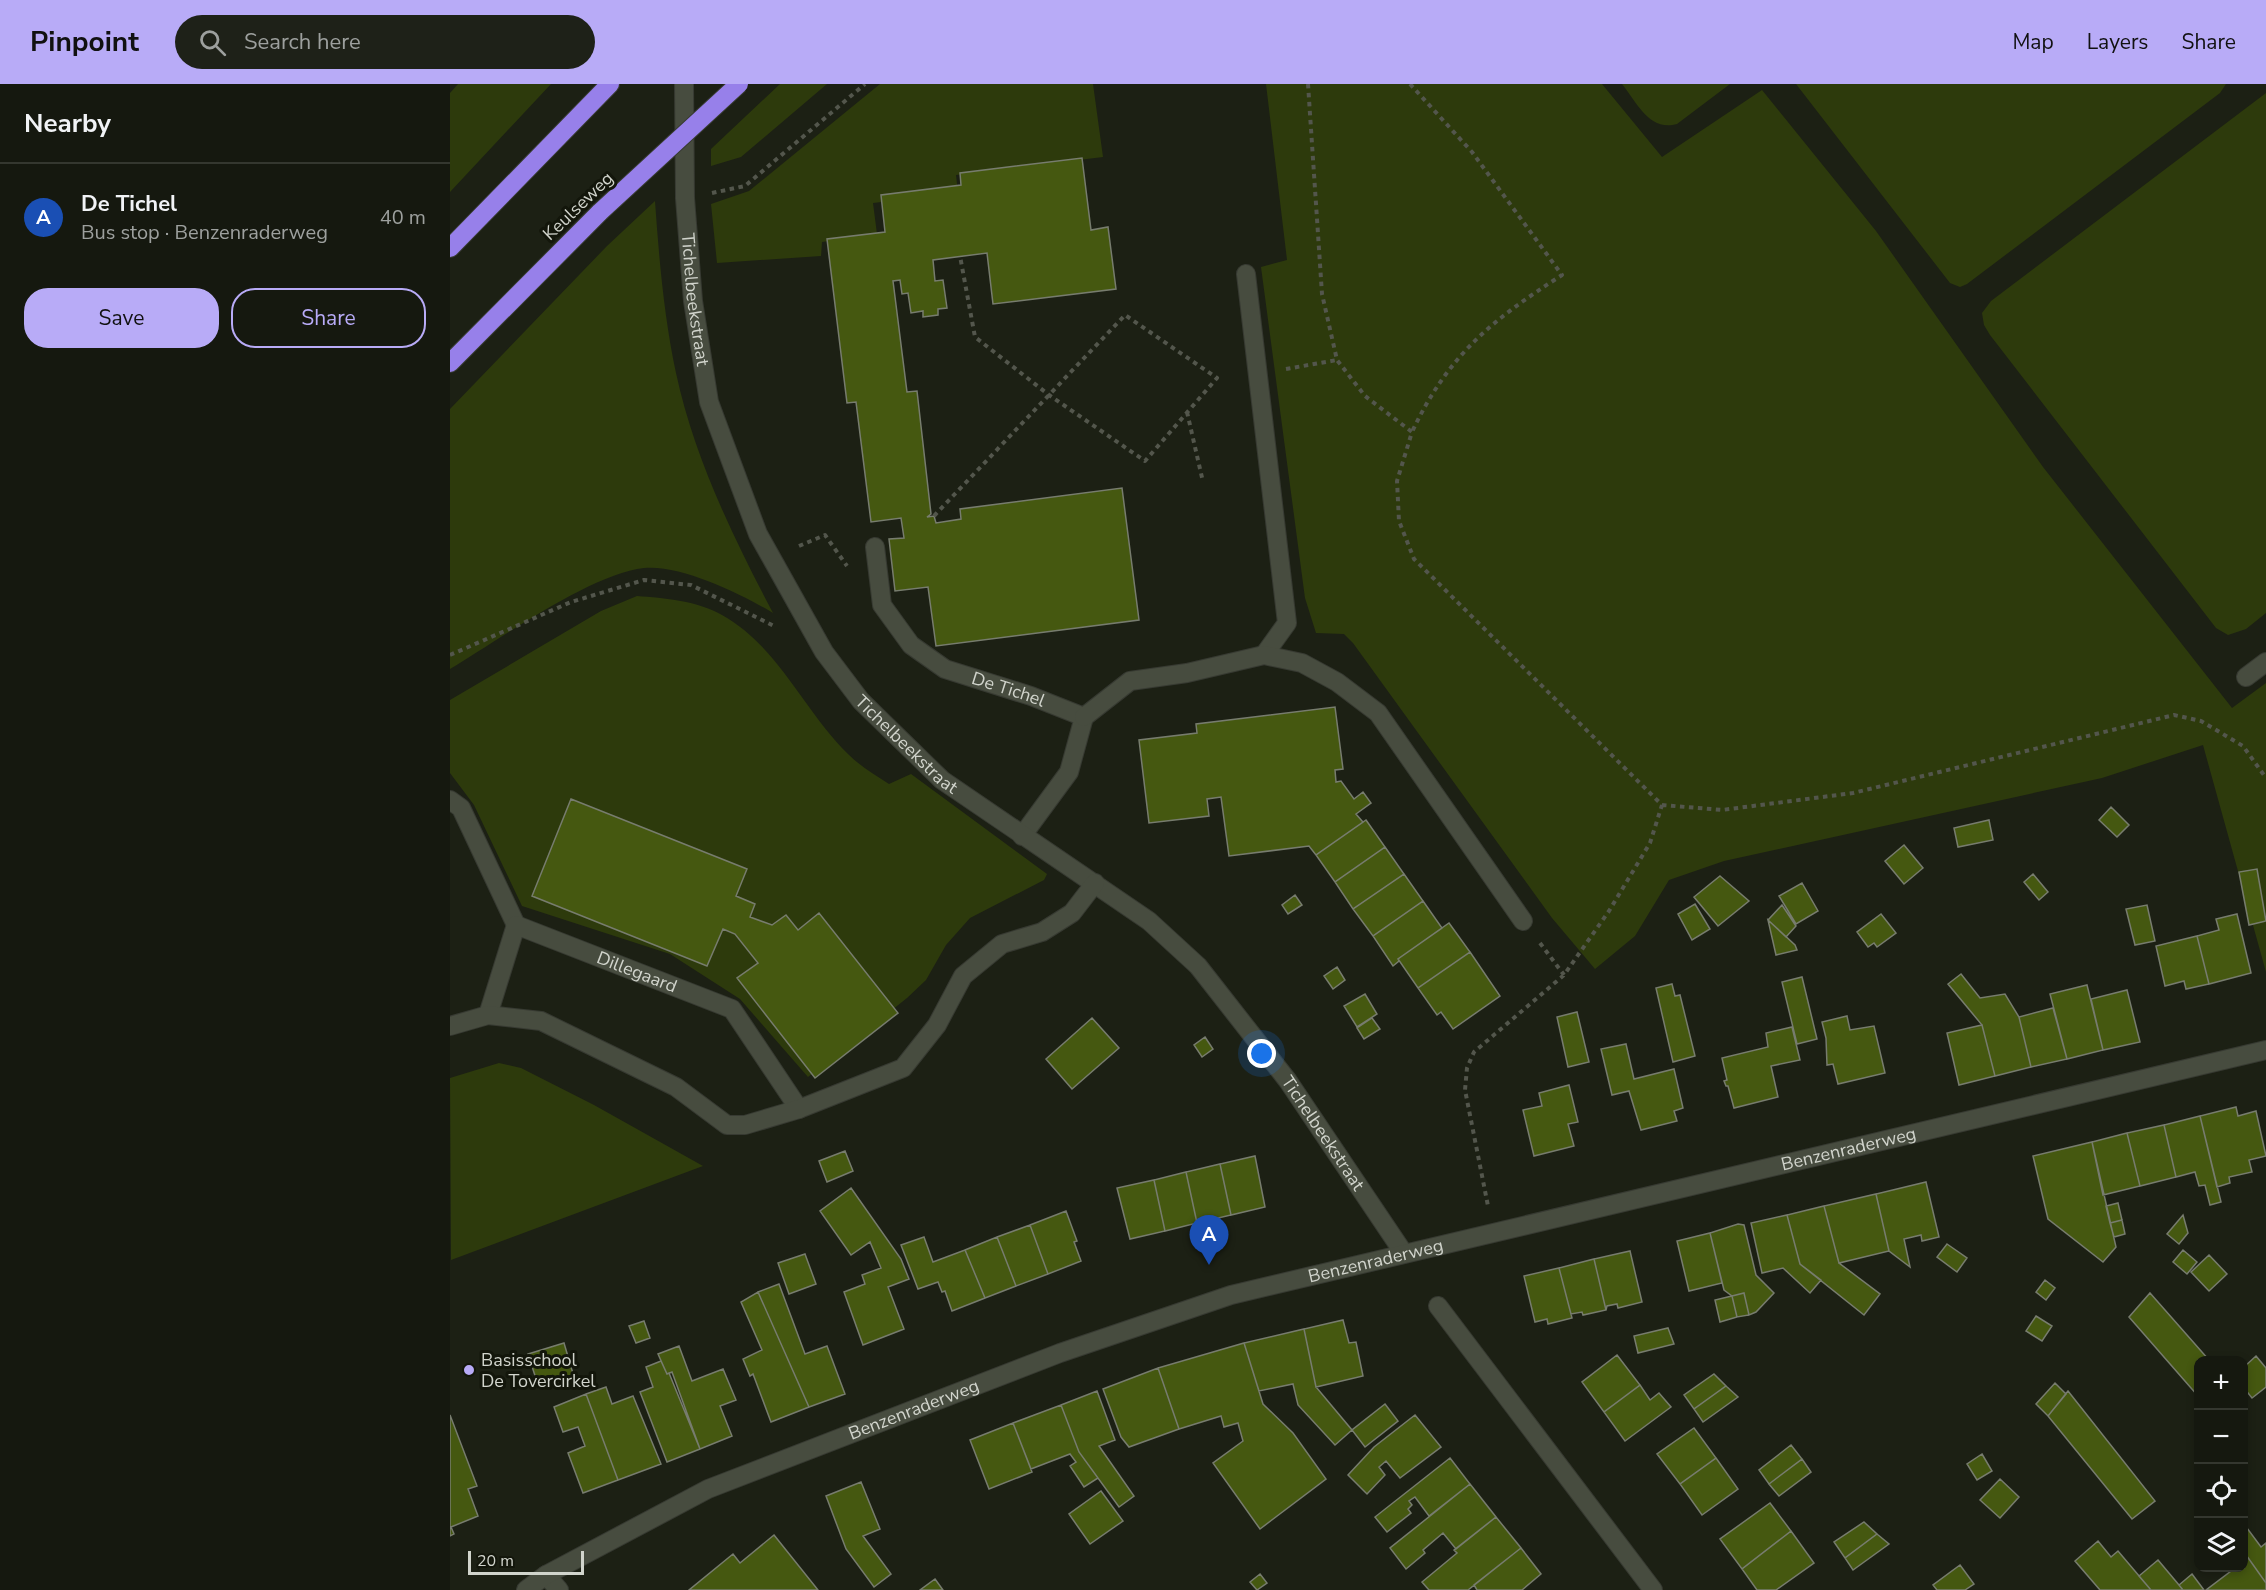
<!DOCTYPE html>
<meta charset="utf-8">
<style>
body{margin:0;font-family:"Nunito Sans",sans-serif;background:#1e2118;color:#f1f3f6}
.controls{position:absolute;right:18px;bottom:18px;display:grid;overflow:hidden;border-radius:12px;box-shadow:0 3px 9px #0003}
.controls button{width:54px;height:54px;display:grid;place-items:center;padding:0;border:0;border-bottom:2px solid #34372f;background:#15180f;color:#f1f3f6;font:30px sans-serif}
.scale{position:absolute;left:18px;bottom:15px;width:116px;box-sizing:border-box;padding-left:6px;border:3px solid #d1d4cc;border-top:0;font-size:16px;line-height:21px;white-space:nowrap;color:#d1d4cc;-webkit-text-stroke:4px #13160b;paint-order:stroke}
.you{position:absolute;left:812px;top:970px;width:21px;height:21px;margin:-15px;border:4px solid #fff;border-radius:50%;background:#1a73e8;box-shadow:0 0 0 9px #1a73e833}
.badge{display:grid;place-items:center;width:39px;height:39px;border-radius:50%;background:#b8abf7;color:#fff;font-size:20px;font-weight:700}
.pin{position:absolute;translate:-50% -50px;filter:drop-shadow(0 2px 3px #0008)}
.pin::after{content:'';position:absolute;top:32px;width:21px;height:18px;background:inherit;clip-path:polygon(0 0,100% 0,50% 100%)}
.list{margin:0;padding:0;list-style:none}
h2{display:flex;justify-content:space-between;align-items:center;height:78px;margin:0;padding:0 24px;font-size:26px}
h2 small{font-size:20px;font-weight:400;color:#9da09e}
.list li{display:grid;grid-template-columns:39px 1fr auto;gap:18px;align-items:center;box-sizing:border-box;height:108px;padding:0 24px;border-top:2px solid #34372f}
.list b{display:block;font-size:22px;white-space:nowrap}
.list p{margin:0;font-size:20px;white-space:nowrap;color:#9da09e}
.list em{font-size:20px;font-style:normal;color:#9da09e}
.actions{display:flex;gap:12px;padding:18px 24px}
.actions a{flex:1;padding:14px 0;border:2px solid #b8abf7;border-radius:24px;text-align:center;font-size:21px;color:#b8abf7}
.actions .main{background:#b8abf7;color:#111}
.icon{flex:none;width:33px;height:33px;fill:none;stroke:currentColor;stroke-width:2;stroke-linecap:round;stroke-linejoin:round}
.map{position:relative;flex:none;width:1816px;height:1506px;overflow:hidden}
header{display:flex;align-items:center;gap:36px;box-sizing:border-box;height:84px;padding:0 30px;background:#b8abf7;color:#111}
header strong{font-size:28px}
nav{display:flex;gap:33px;margin-inline-start:auto;font-size:21px}
.search{width:420px;height:54px;background:#1e2118;display:flex;align-items:center;gap:15px;box-sizing:border-box;padding:0 21px;border-radius:33px;color:#9da09e;font-size:22px}
main{display:flex}
aside{flex:1;background:#15180f}
.map>svg:first-child{display:block}
.green{fill:#2d3a0c}
.building{fill:#455810;stroke:#777c6e;stroke-width:1.5}
.lines{fill:none;stroke-linecap:round;stroke-linejoin:round}
.lane-casing{stroke:#373a32;stroke-width:20}
.street-casing{stroke:#373a32;stroke-width:20}
.highway-casing{stroke:#373a32;stroke-width:20}
.path{stroke:#53564c;stroke-width:4;stroke-dasharray:4.5 4.5;stroke-linecap:butt}
.lane{stroke:#474c3f;stroke-width:18}
.street{stroke:#474c3f;stroke-width:18}
.highway{stroke:#9780ea;stroke-width:18}
.highway-bridge-casing{stroke:#373a32;stroke-width:20;stroke-linecap:butt}
.highway-bridge{stroke:#9780ea;stroke-width:18}
.poi-dot{fill:#b8abf7;stroke:#13160b;stroke-width:2}
.labels{text-anchor:middle;stroke-width:6;stroke-linejoin:round;paint-order:stroke}
.street-label{font-size:18px;fill:#d1d4cc;stroke:#13160b}
.poi-label{font-size:18px;fill:#d1d4cc;stroke:#13160b;text-anchor:start}
</style>
<header>
<strong>Pinpoint</strong>
<div class="search"><svg class="icon" aria-label="search" viewBox="0 0 24 24"><circle cx="10" cy="10" r="6"/><path d="M15 15l6 6"/></svg>Search here</div>
<nav><a>Map</a><a>Layers</a><a>Share</a></nav>
</header>
<main>
<aside>
<h2>Nearby<small></small></h2>
<ul class="list">
<li><span class="badge" style="background:#1a4fb4">A</span><div><b>De Tichel</b><p>Bus stop · Benzenraderweg</p></div><em>40 m</em></li>
</ul>
<div class="actions"><a class="main">Save</a><a>Share</a></div>
</aside>
<div class="map">
<svg width="1816" height="1506" viewBox="0 0 1816 1506">
<rect width="100%" height="100%" fill="#1c2014"/>
<path class="green" d="M 8,0 L 101,0 L 0,108 L 0,9 Z
M 330,0 L 377,0 L 291,73 L 261,82 L 261,65 Z
M 430,0 L 643,0 L 653,73 L 506,91 L 508,109 L 423,119 L 427,150 L 372,158 L 371,172 L 267,179 L 261,120 L 299,107 Z
M 816,0 L 1152,0 L 1212,73 L 1312,6 L 1426,147 L 1593,383 L 1782,624 L 1816,599 L 1816,888 L 1753,661 L 1652,694 L 1274,777 L 1219,796 L 1185,852 L 1145,885 L 1102,834 L 903,559 L 894,550 L 866,549 L 855,514 L 811,183 L 837,176 Z
M 1172,0 L 1280,0 L 1227,40 C 1200,48 1187,19 1172,0 Z
M 1346,0 L 1776,0 L 1770,9 L 1517,200 L 1510,203 L 1500,199 Z
M 1816,9 L 1816,529 L 1796,545 L 1778,551 L 1766,544 L 1540,251 L 1534,241 L 1532,229 L 1541,217 Z
M 205,117 C 209,174 214,233 226,289 C 244,373 283,453 323,529 C 292,510 230,480 194,484 C 140,490 49,556 0,585 L 0,325 L 157,162 Z
M 187,512 C 214,514 248,517 272,531 C 328,562 354,627 398,670 C 410,682 425,691 439,700 L 461,690 L 597,790 L 594,796 L 520,834 L 496,861 L 476,896 L 457,914 L 358,993 L 290,915 L 220,870 L 72,822 L 24,721 L 0,689 L 0,616 L 151,527 Z
M 49,979 L 71,984 L 144,1021 L 253,1082 L 1,1176 L 0,994 Z"/>
<path class="building" d="M 632,74 L 641,146 L 658,143 L 666,205 L 543,220 L 537,169 L 483,176 L 485,197 L 493,196 L 497,224 L 488,225 L 488,231 L 473,233 L 473,227 L 461,229 L 458,209 L 452,210 L 450,196 L 443,197 L 457,308 L 467,307 L 481,430 L 477,433 L 484,432 L 486,439 L 511,435 L 510,425 L 672,404 L 689,536 L 486,562 L 478,503 L 445,507 L 439,455 L 454,454 L 451,434 L 421,438 L 406,318 L 397,319 L 377,155 L 435,148 L 431,111 L 511,101 L 510,89 Z
M 885,623 L 893,685 L 885,686 L 886,698 L 891,697 L 904,715 L 913,708 L 921,719 L 906,730 L 913,738 L 866,771 L 859,762 L 779,772 L 771,713 L 757,715 L 759,732 L 699,739 L 689,656 L 747,649 L 746,640 Z
M 121,715 L 297,785 L 286,812 L 305,820 L 300,833 L 322,841 L 336,831 L 348,846 L 369,829 L 448,929 L 365,994 L 287,894 L 308,879 L 285,850 L 273,845 L 257,882 L 82,812 Z
M 1661,723 L 1679,741 L 1667,753 L 1649,736 Z
M 916,736 L 935,763 L 885,798 L 866,771 Z
M 1539,736 L 1543,756 L 1508,763 L 1504,744 Z
M 1454,761 L 1473,784 L 1454,800 L 1435,777 Z
M 935,763 L 954,790 L 903,825 L 885,798 Z
M 1807,785 L 1816,837 L 1799,841 L 1789,788 Z
M 954,790 L 973,817 L 923,852 L 903,825 Z
M 1583,790 L 1598,808 L 1589,816 L 1574,798 Z
M 1270,792 L 1299,817 L 1268,842 L 1244,813 Z
M 1352,799 L 1368,827 L 1346,840 L 1329,812 Z
M 845,811 L 852,821 L 838,830 L 832,821 Z
M 973,817 L 992,844 L 948,875 L 949,877 L 943,882 L 923,852 Z
M 1245,820 L 1260,845 L 1242,856 L 1228,830 Z
M 1332,821 L 1346,842 L 1336,853 L 1318,836 Z
M 1697,821 L 1705,857 L 1685,861 L 1676,825 Z
M 1431,830 L 1446,849 L 1427,863 L 1424,859 L 1418,863 L 1407,848 Z
M 1787,830 L 1801,889 L 1759,900 L 1747,852 L 1769,846 L 1766,835 Z
M 1318,836 L 1345,861 L 1347,866 L 1326,871 Z
M 999,839 L 1020,868 L 968,904 L 948,875 Z
M 1747,852 L 1759,900 L 1736,905 L 1734,897 L 1715,902 L 1706,862 Z
M 1020,868 L 1050,912 L 1003,945 L 991,928 L 987,931 L 968,904 Z
M 887,883 L 895,896 L 883,905 L 874,892 Z
M 1511,890 L 1530,914 L 1555,910 L 1569,933 L 1581,983 L 1545,992 L 1532,941 L 1498,900 Z
M 1352,893 L 1367,955 L 1347,960 L 1332,898 Z
M 1222,900 L 1225,912 L 1230,911 L 1245,972 L 1223,978 L 1206,904 Z
M 1637,901 L 1653,966 L 1617,975 L 1600,910 Z
M 1677,906 L 1690,958 L 1653,966 L 1641,915 Z
M 915,910 L 927,930 L 907,943 L 894,922 Z
M 1603,924 L 1617,975 L 1581,983 L 1569,933 Z
M 1127,928 L 1139,978 L 1118,983 L 1107,933 Z
M 1397,932 L 1400,946 L 1424,942 L 1435,989 L 1388,1000 L 1383,980 L 1377,981 L 1376,954 L 1372,938 Z
M 642,934 L 669,964 L 622,1005 L 596,975 Z
M 922,934 L 930,945 L 914,955 L 907,944 Z
M 1532,941 L 1545,992 L 1509,1001 L 1497,949 Z
M 1342,943 L 1350,976 L 1321,982 L 1328,1013 L 1284,1024 L 1278,1002 L 1276,1002 L 1274,997 L 1277,996 L 1272,974 L 1318,963 L 1316,949 Z
M 755,953 L 763,965 L 752,973 L 744,961 Z
M 1176,960 L 1184,995 L 1224,985 L 1233,1024 L 1224,1027 L 1227,1037 L 1191,1046 L 1179,1007 L 1162,1011 L 1151,965 Z
M 1119,1001 L 1128,1038 L 1118,1040 L 1124,1062 L 1084,1072 L 1073,1026 L 1092,1022 L 1089,1009 Z
M 1786,1023 L 1788,1032 L 1806,1027 L 1816,1072 L 1799,1076 L 1802,1088 L 1779,1093 L 1780,1099 L 1767,1103 L 1750,1032 Z
M 1750,1032 L 1771,1118 L 1760,1121 L 1755,1101 L 1749,1102 L 1745,1088 L 1726,1093 L 1714,1041 Z
M 1714,1041 L 1726,1093 L 1690,1102 L 1677,1049 Z
M 1677,1049 L 1690,1102 L 1653,1111 L 1642,1058 Z
M 1642,1058 L 1666,1163 L 1653,1178 L 1598,1135 L 1583,1072 Z
M 395,1067 L 403,1087 L 377,1098 L 369,1077 Z
M 805,1072 L 815,1123 L 781,1131 L 770,1080 Z
M 770,1080 L 781,1131 L 747,1139 L 736,1088 Z
M 736,1088 L 747,1139 L 715,1147 L 704,1096 Z
M 704,1096 L 715,1147 L 680,1155 L 667,1104 Z
M 1476,1098 L 1489,1153 L 1472,1157 L 1471,1151 L 1454,1155 L 1460,1183 L 1439,1167 L 1426,1110 Z
M 401,1104 L 451,1175 L 459,1195 L 438,1203 L 454,1245 L 413,1261 L 394,1208 L 415,1200 L 412,1191 L 431,1184 L 420,1158 L 401,1171 L 370,1127 Z
M 1426,1110 L 1439,1167 L 1389,1179 L 1374,1122 Z
M 1668,1119 L 1672,1136 L 1660,1139 L 1656,1122 Z
M 1374,1122 L 1389,1179 L 1430,1210 L 1414,1231 L 1350,1180 L 1337,1131 Z
M 616,1127 L 627,1157 L 624,1158 L 631,1177 L 598,1190 L 580,1141 Z
M 1337,1131 L 1350,1180 L 1371,1196 L 1360,1209 L 1333,1184 L 1312,1189 L 1301,1139 Z
M 1733,1131 L 1738,1149 L 1729,1160 L 1717,1150 Z
M 1672,1136 L 1675,1150 L 1664,1153 L 1660,1139 Z
M 1288,1140 L 1294,1141 L 1306,1191 L 1324,1209 L 1306,1228 L 1299,1231 L 1294,1209 L 1282,1212 L 1274,1206 L 1260,1149 Z
M 580,1141 L 598,1190 L 566,1202 L 547,1153 Z
M 1260,1149 L 1272,1199 L 1239,1207 L 1227,1157 Z
M 474,1153 L 483,1178 L 515,1166 L 535,1214 L 502,1227 L 495,1207 L 492,1208 L 488,1198 L 468,1205 L 451,1161 Z
M 547,1153 L 566,1202 L 535,1214 L 515,1166 Z
M 1497,1160 L 1517,1174 L 1507,1188 L 1487,1173 Z
M 1733,1166 L 1747,1178 L 1737,1190 L 1723,1178 Z
M 1180,1167 L 1192,1218 L 1168,1224 L 1167,1220 L 1157,1222 L 1156,1226 L 1144,1175 Z
M 355,1170 L 366,1200 L 339,1210 L 328,1179 Z
M 1759,1171 L 1777,1190 L 1759,1207 L 1741,1188 Z
M 1144,1175 L 1156,1226 L 1133,1231 L 1132,1228 L 1121,1230 L 1109,1184 Z
M 1109,1184 L 1122,1234 L 1098,1240 L 1097,1235 L 1085,1238 L 1074,1192 Z
M 1595,1196 L 1605,1204 L 1596,1216 L 1586,1208 Z
M 329,1200 L 355,1270 L 377,1262 L 395,1310 L 359,1323 L 308,1208 Z
M 308,1208 L 359,1323 L 321,1338 L 303,1290 L 300,1292 L 293,1275 L 312,1266 L 291,1218 Z
M 1294,1209 L 1299,1231 L 1287,1233 L 1282,1212 Z
M 1700,1209 L 1759,1276 L 1748,1276 L 1748,1312 L 1679,1233 Z
M 1282,1212 L 1287,1233 L 1270,1238 L 1265,1216 Z
M 1586,1232 L 1602,1242 L 1592,1257 L 1576,1247 Z
M 893,1236 L 899,1259 L 906,1258 L 913,1292 L 866,1303 L 854,1245 Z
M 194,1237 L 200,1254 L 186,1259 L 179,1242 Z
M 1218,1244 L 1224,1260 L 1188,1269 L 1184,1252 Z
M 854,1245 L 866,1303 L 902,1346 L 885,1361 L 848,1321 L 843,1300 L 809,1307 L 794,1259 Z
M 114,1259 L 124,1293 L 89,1304 L 78,1270 Z
M 794,1259 L 813,1320 L 843,1349 L 876,1395 L 810,1445 L 763,1379 L 793,1357 L 788,1339 L 774,1343 L 771,1332 L 729,1345 L 708,1284 Z
M 229,1262 L 242,1297 L 273,1285 L 286,1316 L 270,1322 L 282,1352 L 250,1365 L 222,1288 L 217,1290 L 208,1270 Z
M 1167,1271 L 1190,1301 L 1154,1328 L 1132,1298 Z
M 1806,1272 L 1816,1284 L 1816,1303 L 1802,1314 L 1794,1304 L 1794,1283 Z
M 211,1277 L 217,1290 L 219,1289 L 250,1365 L 217,1378 L 190,1308 L 203,1303 L 196,1283 Z
M 708,1284 L 729,1345 L 679,1363 L 671,1353 L 653,1305 Z
M 1264,1290 L 1276,1302 L 1244,1325 L 1234,1311 Z
M 1605,1299 L 1616,1310 L 1598,1332 L 1586,1320 Z
M 1190,1301 L 1200,1316 L 1209,1309 L 1221,1323 L 1175,1357 L 1154,1328 Z
M 1276,1302 L 1288,1313 L 1253,1338 L 1244,1325 Z
M 156,1303 L 162,1320 L 183,1312 L 211,1380 L 168,1396 L 136,1310 Z
M 647,1307 L 665,1356 L 649,1362 L 684,1412 L 669,1423 L 629,1368 L 611,1321 Z
M 1618,1307 L 1705,1417 L 1682,1435 L 1598,1332 Z
M 136,1310 L 168,1396 L 133,1409 L 118,1369 L 135,1362 L 128,1343 L 113,1348 L 104,1323 Z
M 935,1320 L 948,1337 L 915,1363 L 902,1346 Z
M 611,1321 L 629,1368 L 648,1394 L 634,1403 L 620,1382 L 626,1378 L 620,1370 L 581,1385 L 563,1339 Z
M 0,1331 L 27,1402 L 18,1405 L 28,1432 L 1,1443 L 4,1450 L 0,1452 Z
M 965,1331 L 991,1363 L 950,1394 L 936,1377 L 929,1383 L 935,1391 L 917,1410 L 898,1391 L 924,1363 Z
M 563,1339 L 582,1388 L 539,1405 L 520,1356 Z
M 1244,1344 L 1266,1374 L 1230,1400 L 1207,1370 Z
M 1341,1361 L 1352,1375 L 1319,1400 L 1309,1386 Z
M 1532,1370 L 1542,1387 L 1527,1396 L 1517,1380 Z
M 1000,1374 L 1020,1400 L 979,1432 L 965,1413 L 959,1417 L 962,1421 L 958,1425 L 961,1429 L 937,1448 L 925,1433 Z
M 1266,1374 L 1288,1405 L 1252,1431 L 1230,1400 Z
M 1352,1375 L 1361,1388 L 1329,1412 L 1319,1400 Z
M 1550,1395 L 1569,1413 L 1550,1434 L 1530,1416 Z
M 411,1398 L 430,1445 L 413,1452 L 441,1490 L 424,1503 L 396,1465 L 376,1412 Z
M 1020,1400 L 1046,1433 L 1006,1465 L 993,1449 L 973,1466 L 975,1469 L 956,1485 L 940,1464 Z
M 651,1407 L 673,1437 L 640,1460 L 619,1430 Z
M 1320,1419 L 1341,1447 L 1292,1485 L 1270,1455 Z
M 1046,1433 L 1071,1464 L 1018,1506 L 979,1506 L 972,1498 L 1007,1469 L 1004,1466 Z
M 1414,1438 L 1427,1450 L 1395,1474 L 1384,1458 Z
M 1794,1440 L 1811,1463 L 1816,1459 L 1816,1499 L 1794,1468 Z
M 1341,1447 L 1364,1479 L 1326,1506 L 1307,1506 L 1292,1485 Z
M 1427,1450 L 1439,1460 L 1403,1486 L 1395,1474 Z
M 324,1451 L 368,1506 L 239,1506 L 283,1470 L 290,1479 Z
M 1648,1457 L 1661,1473 L 1668,1467 L 1701,1506 L 1650,1506 L 1625,1477 Z
M 1071,1464 L 1091,1490 L 1072,1506 L 1027,1506 L 1024,1501 Z
M 1794,1468 L 1816,1499 L 1816,1506 L 1756,1506 L 1781,1487 L 1779,1484 L 1794,1484 Z
M 1708,1476 L 1729,1501 L 1733,1506 L 1701,1506 L 1689,1492 Z
M 1510,1481 L 1524,1500 L 1515,1506 L 1487,1506 L 1483,1501 Z
M 810,1490 L 817,1499 L 807,1506 L 800,1498 Z
M 1742,1490 L 1754,1506 L 1733,1506 L 1729,1501 Z
M 485,1495 L 493,1506 L 470,1506 Z"/>
<g class="lines">
<g class="lane-casing">
<g id="lane">
<path d="M 796,190 L 837,539 L 814,571"/>
<path id="s1" d="M 425,463 L 432,521 L 461,561 L 495,585 L 581,612 L 634,633 L 619,688 L 572,752"/>
<path d="M 1796,593 L 1816,578"/>
<path d="M 634,633 L 680,597 L 737,589 L 814,571 L 852,579 L 887,598 L 928,629 L 1073,837"/>
<path d="M 0,716 L 11,724 L 66,841"/>
</g>
</g>
<g class="street-casing">
<g id="street">
<path id="s2" d="M 234,0 L 235,114 L 243,217 L 259,318 L 308,450 L 374,568 L 411,617 L 492,696 L 699,837 L 748,882 L 838,997 L 953,1168"/>
<path id="s3" d="M 38,931 L 66,841 L 282,925 L 349,1025"/>
<path d="M 0,942 L 38,931 L 91,937 L 226,1003 L 277,1041 L 295,1041 L 349,1025 L 453,984 L 487,941 L 513,892 L 552,860 L 592,848 L 622,829 L 645,799"/>
<path d="M 988,1222 L 1203,1506"/>
<path d="M 96,1491 L 109,1506"/>
<path id="s4" d="M 76,1506 L 96,1491 L 258,1405 L 610,1269 L 781,1211 L 1816,966"/>
</g>
</g>
<g class="highway-casing">
<path id="highway" d="M 0,164 L 160,0
M 0,279 L 150,128"/>
</g>
<path class="path" d="M 858,0 L 872,210 L 887,276 L 915,312 L 962,348 L 947,397 L 949,437 L 964,475 L 1212,721 L 1200,759 L 1159,827 L 1114,891 L 1024,968 L 1017,984 L 1015,1006 L 1038,1122
M 960,0 L 1022,68 L 1112,191 C 1042,236 998,271 962,348
M 262,109 L 295,102 L 415,0
M 836,285 L 887,276
M 737,328 L 753,398
M 484,432 L 675,231 L 767,294 L 695,377 L 599,311 L 525,253 L 510,172
M 349,462 L 375,451 L 397,482
M 0,571 L 121,518 L 194,496 L 241,501 L 326,543
M 1212,721 L 1272,726 L 1403,709 L 1724,631 L 1751,637 L 1793,662 L 1816,694
M 1090,859 L 1114,891"/>
<use href="#lane" class="lane"/>
<use href="#street" class="street"/>
<use href="#highway" class="highway"/>
<g class="highway-bridge-casing">
<path id="highway-bridge" d="M 150,128 L 289,0"/>
</g>
<use href="#highway-bridge" class="highway-bridge"/>
</g>
<circle class="poi-dot" cx="19" cy="1286" r="6"/>
<g class="labels">
<g class="street-label">
<text transform="translate(128 122) rotate(-44)" y="6">Keulseweg</text>
<text dy="6" stroke="none"><textPath href="#s2" startOffset="216">Tichelbeekstraat</textPath></text>
<text dy="6" stroke="none"><textPath href="#s1" startOffset="216">De Tichel</textPath></text>
<text dy="6" stroke="none"><textPath href="#s2" startOffset="720">Tichelbeekstraat</textPath></text>
<text dy="6" stroke="none"><textPath href="#s3" startOffset="224">Dillegaard</textPath></text>
<text dy="6" stroke="none"><textPath href="#s2" startOffset="1296">Tichelbeekstraat</textPath></text>
<text dy="6" stroke="none"><textPath href="#s4" startOffset="1401">Benzenraderweg</textPath></text>
<text dy="6" stroke="none"><textPath href="#s4" startOffset="915">Benzenraderweg</textPath></text>
<text dy="6" stroke="none"><textPath href="#s4" startOffset="429">Benzenraderweg</textPath></text>
</g>
<g class="poi-label">
<text x="31" y="1282">Basisschool<tspan x="31" dy="21">De Tovercirkel</tspan></text>
</g>
</g>
</svg>
<div class="controls">
<button>+</button>
<button>−</button>
<button><svg class="icon" aria-label="locate" viewBox="0 0 24 24"><circle cx="12" cy="12" r="6"/><path d="M12 2v4M12 18v4M2 12h4M18 12h4"/></svg></button>
<button><svg class="icon" aria-label="layers" viewBox="0 0 24 24"><path d="M12 4l9 5-9 5-9-5zM3 14l9 5 9-5"/></svg></button>
</div>
<div class="scale">20 m</div>
<div class="you"></div>
<div class="pin badge" style="left:759px;top:1181px;background:#1a4fb4">A</div>
</div>
</main>
